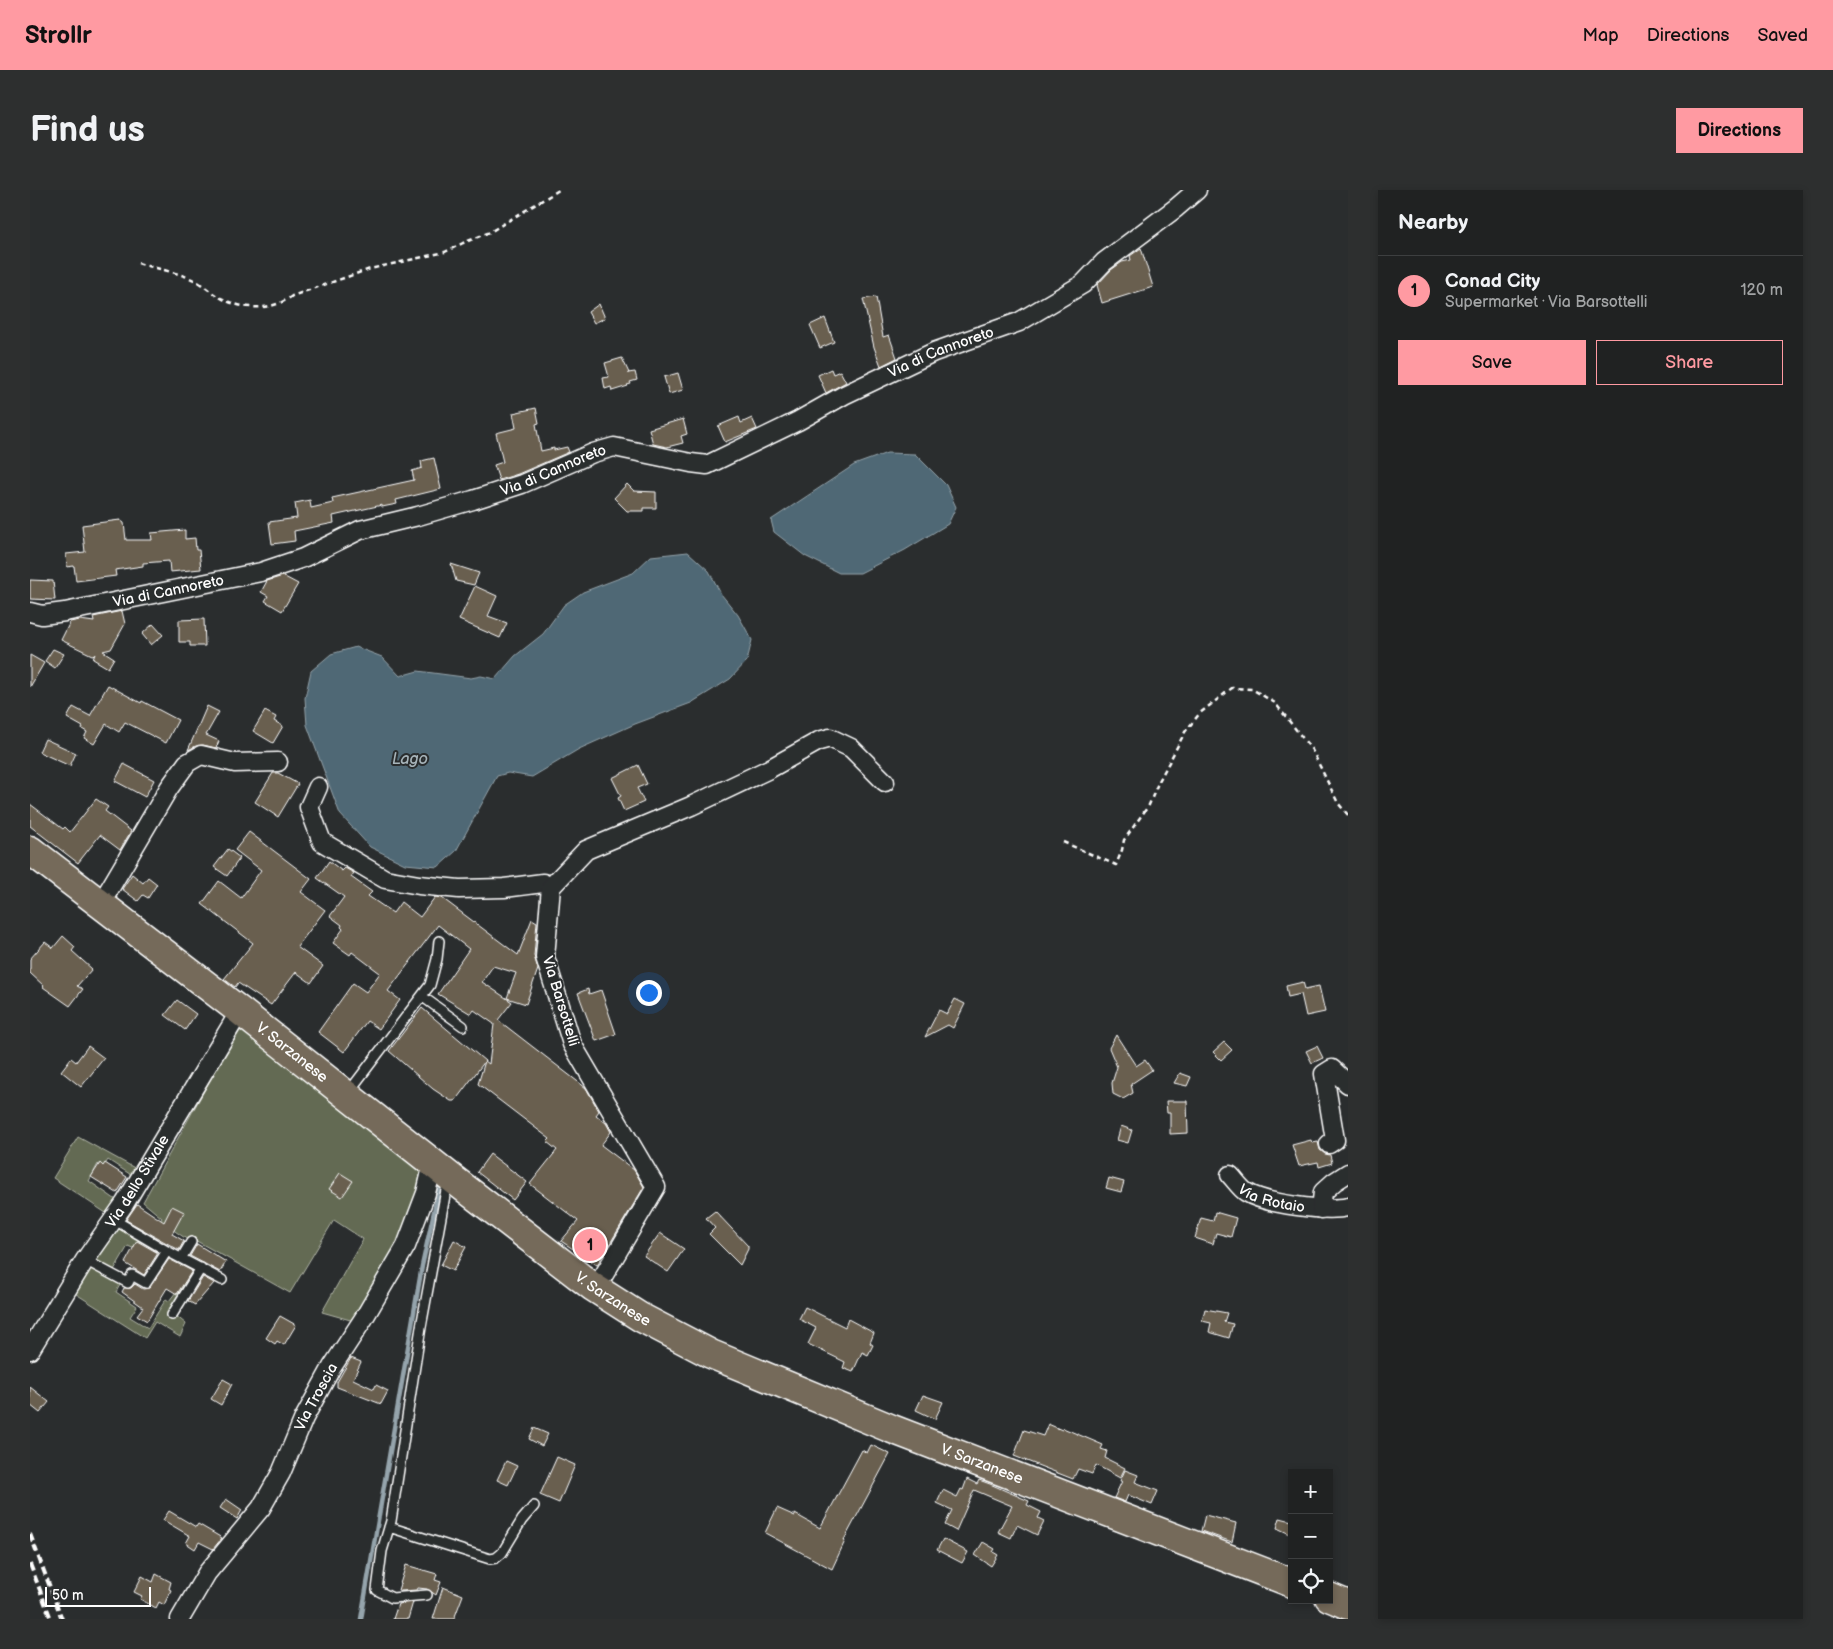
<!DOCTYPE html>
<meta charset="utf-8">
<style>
body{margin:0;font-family:"Balsamiq Sans",sans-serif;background:#2d2f2f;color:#f1f3f6}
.controls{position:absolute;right:15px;bottom:15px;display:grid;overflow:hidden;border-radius:0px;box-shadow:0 2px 8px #0003}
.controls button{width:45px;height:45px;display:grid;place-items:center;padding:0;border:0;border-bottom:1px solid #3d3f40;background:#202222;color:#f1f3f6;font:25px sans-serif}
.scale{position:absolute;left:15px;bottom:12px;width:106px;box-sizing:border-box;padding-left:5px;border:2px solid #fff;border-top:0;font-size:14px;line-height:18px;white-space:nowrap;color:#fff;-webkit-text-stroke:4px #2a2d2e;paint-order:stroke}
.you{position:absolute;left:618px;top:802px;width:18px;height:18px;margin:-12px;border:4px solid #fff;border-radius:50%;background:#1a73e8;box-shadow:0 0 0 8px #1a73e833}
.badge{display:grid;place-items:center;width:32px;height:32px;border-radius:50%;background:#ff9aa2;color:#111;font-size:16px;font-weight:700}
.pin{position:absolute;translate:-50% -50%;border:2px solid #fff;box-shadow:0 1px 5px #0006}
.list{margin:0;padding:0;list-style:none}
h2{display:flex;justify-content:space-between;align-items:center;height:65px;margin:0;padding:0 20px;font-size:21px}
h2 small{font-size:16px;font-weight:400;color:#a2a4a5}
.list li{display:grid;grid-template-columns:32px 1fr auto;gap:15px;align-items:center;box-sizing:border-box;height:70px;padding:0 20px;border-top:1px solid #3d3f40}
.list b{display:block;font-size:19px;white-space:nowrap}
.list p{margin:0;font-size:16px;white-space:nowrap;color:#a2a4a5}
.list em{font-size:16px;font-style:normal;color:#a2a4a5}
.actions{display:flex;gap:10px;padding:15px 20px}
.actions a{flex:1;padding:11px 0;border:1px solid #ff9aa2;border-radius:0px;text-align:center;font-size:18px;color:#ff9aa2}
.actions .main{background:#ff9aa2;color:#111}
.icon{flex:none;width:28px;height:28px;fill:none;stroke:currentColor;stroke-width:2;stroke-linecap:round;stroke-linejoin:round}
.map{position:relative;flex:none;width:1318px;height:1429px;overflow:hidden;border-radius:0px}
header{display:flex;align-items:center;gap:30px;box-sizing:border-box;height:70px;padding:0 25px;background:#ff9aa2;color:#111}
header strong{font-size:24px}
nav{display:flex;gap:28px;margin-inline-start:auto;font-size:18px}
.intro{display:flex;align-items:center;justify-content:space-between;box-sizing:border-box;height:120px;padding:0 30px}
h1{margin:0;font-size:35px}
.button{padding:12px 22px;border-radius:0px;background:#ff9aa2;color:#111;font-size:18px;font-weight:700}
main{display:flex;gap:30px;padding:0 30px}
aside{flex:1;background:#202222;border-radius:0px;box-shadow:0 2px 8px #0003}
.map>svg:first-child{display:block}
.green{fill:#636b52;stroke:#b1b5a8}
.water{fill:#4f6874;stroke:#95a4ac}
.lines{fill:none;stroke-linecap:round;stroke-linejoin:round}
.stream{stroke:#95a4ac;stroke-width:4.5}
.building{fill:#695f50;stroke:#fff}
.lane-casing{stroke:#fff;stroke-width:12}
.street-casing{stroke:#fff;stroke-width:21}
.primary-casing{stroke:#fff;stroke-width:31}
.path{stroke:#fff;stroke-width:2.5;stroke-dasharray:5 4;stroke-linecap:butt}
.lane{stroke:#2a2d2e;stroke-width:9}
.street{stroke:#2a2d2e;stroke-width:18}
.primary{stroke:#746a5a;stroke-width:28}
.rail{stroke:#fff;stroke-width:4;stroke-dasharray:8 4;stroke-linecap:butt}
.labels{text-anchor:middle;stroke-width:4;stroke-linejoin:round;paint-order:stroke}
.street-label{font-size:15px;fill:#fff;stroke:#2a2d2e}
.water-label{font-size:16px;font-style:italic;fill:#a7b4ba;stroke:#2a2d2e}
</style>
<header>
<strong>Strollr</strong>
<nav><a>Map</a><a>Directions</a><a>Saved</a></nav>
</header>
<div class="intro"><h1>Find us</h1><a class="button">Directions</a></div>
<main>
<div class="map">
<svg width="1318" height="1429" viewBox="0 0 1318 1429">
<rect width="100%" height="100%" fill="#2a2d2e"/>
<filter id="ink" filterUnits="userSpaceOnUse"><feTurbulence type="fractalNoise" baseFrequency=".02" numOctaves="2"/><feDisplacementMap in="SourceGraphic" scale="10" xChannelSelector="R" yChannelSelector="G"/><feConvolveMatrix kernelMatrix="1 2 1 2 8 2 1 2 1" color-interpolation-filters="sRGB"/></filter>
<g filter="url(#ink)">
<path class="green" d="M 209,837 L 396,980 L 371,1052 L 324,1131 L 292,1122 L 333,1049 L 304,1030 L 260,1103 L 163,1049 L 161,1052 L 130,1031 L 132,1028 L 113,1012 Z
M 48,947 L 110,981 L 106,988 L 78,970 L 74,976 L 68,974 L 59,991 L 89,1012 L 79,1025 L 23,988 Z
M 84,1035 L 111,1050 L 107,1060 L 98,1056 L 84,1080 L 64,1070 Z
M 167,1075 L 145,1125 L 156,1134 L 150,1147 L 125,1132 L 115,1148 L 43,1102 L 59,1076 L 90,1095 L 86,1102 L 107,1116 L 100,1127 L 118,1138 L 136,1109 L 139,1111 Z"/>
<path class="water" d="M 857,263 L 885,264 L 916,295 L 926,317 L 918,334 L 875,360 L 830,383 L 809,383 L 775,366 L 744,342 L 741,330 L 824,275 Z
M 658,362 L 679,381 L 691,404 L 708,425 L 722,450 L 717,471 L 700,489 L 661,513 L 605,534 L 549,559 L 502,587 L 478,583 L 467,586 L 426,661 L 408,677 L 375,674 L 340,657 L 310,624 L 277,535 L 275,508 L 281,481 L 301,464 L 326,457 L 352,467 L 370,486 L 388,481 L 441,488 L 451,486 L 465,489 L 485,466 L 513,444 L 534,415 L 553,402 L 603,383 L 621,366 Z"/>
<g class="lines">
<path class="stream" d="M 331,1429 L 392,1076 L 409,999"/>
</g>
<path class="building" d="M 1111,58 L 1123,97 L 1072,113 L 1067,95 L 1081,80 L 1092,72 L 1101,70 L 1100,66 Z
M 846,107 L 853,147 L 859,145 L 867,168 L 851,176 L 844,157 L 833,109 Z
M 569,114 L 575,128 L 564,133 L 558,122 Z
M 795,128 L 804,152 L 790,158 L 780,135 Z
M 592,168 L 599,183 L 598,183 L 605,182 L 607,190 L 600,192 L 601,194 L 597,195 L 598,196 L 582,201 L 581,197 L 575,199 L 573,188 L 579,187 L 575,173 Z
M 801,179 L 803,184 L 810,181 L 816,192 L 796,203 L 788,185 Z
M 648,183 L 653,200 L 639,204 L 634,187 Z
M 506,218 L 509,233 L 506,234 L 511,261 L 524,258 L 524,260 L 537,257 L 539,262 L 488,284 L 469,290 L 464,275 L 473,272 L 466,243 L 486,238 L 483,223 Z
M 709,227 L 711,233 L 722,228 L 727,239 L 695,252 L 688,236 Z
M 653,229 L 657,244 L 651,246 L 653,253 L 637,257 L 623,254 L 619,239 Z
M 404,268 L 411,299 L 366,310 L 367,314 L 352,317 L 352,315 L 303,326 L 304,333 L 264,341 L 265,351 L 242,354 L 239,332 L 267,328 L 265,313 L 280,310 L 281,318 L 303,313 L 302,308 L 384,290 L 382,281 L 392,278 L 391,271 Z
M 597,294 L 604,301 L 626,302 L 626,318 L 614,318 L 614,321 L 597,321 L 584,308 Z
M 90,330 L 94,333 L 96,350 L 122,350 L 121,343 L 155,340 L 155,349 L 165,348 L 166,360 L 169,360 L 171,379 L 140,382 L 139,371 L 113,373 L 113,376 L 85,380 L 86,386 L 46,391 L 44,376 L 37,377 L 36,364 L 55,362 L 52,335 Z
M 421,374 L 449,383 L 444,395 L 426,391 Z
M 253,386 L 268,394 L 252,421 L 235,411 L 238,406 L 231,402 L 237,391 Z
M 0,390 L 23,391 L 25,410 L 0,409 Z
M 445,396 L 467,406 L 458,426 L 477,433 L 470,448 L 429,430 Z
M 92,421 L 95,434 L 81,459 L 73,461 L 84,468 L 78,478 L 63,469 L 65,464 L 62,465 L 31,450 L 40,432 L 50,430 L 64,432 L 63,427 Z
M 174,429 L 175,456 L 160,456 L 160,452 L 149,452 L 149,430 Z
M 123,434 L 133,445 L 121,455 L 112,444 Z
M 23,459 L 34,464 L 25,478 L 15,471 Z
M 0,465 L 14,473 L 0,497 Z
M 78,495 L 111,513 L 112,511 L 148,530 L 136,553 L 95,532 L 89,542 L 76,534 L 64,554 L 54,548 L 57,542 L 52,539 L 53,537 L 37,528 L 43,517 L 60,526 Z
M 177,516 L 189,522 L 176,545 L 189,551 L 186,558 L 173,555 L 166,556 L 158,560 Z
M 235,521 L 246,527 L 244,531 L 253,536 L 243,553 L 223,541 Z
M 15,549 L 46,563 L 40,576 L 9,562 Z
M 94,574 L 124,590 L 115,607 L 85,591 Z
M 608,575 L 617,594 L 607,598 L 614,612 L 594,621 L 588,608 L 591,606 L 582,588 Z
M 243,583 L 248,583 L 268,594 L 248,627 L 225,612 Z
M 66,609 L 78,617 L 75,621 L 101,641 L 90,660 L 70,645 L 48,673 L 0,636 L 0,614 L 33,639 L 35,637 L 40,642 Z
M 219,642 L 281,689 L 271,702 L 295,720 L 267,757 L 293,776 L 281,793 L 266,782 L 241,815 L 208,793 L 205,797 L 194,789 L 223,753 L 172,714 L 189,691 L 211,708 L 231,680 L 205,660 Z
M 198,659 L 210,668 L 197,686 L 184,677 Z
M 299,671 L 312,681 L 315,678 L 324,683 L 321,687 L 342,702 L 338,706 L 363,723 L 371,712 L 390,727 L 405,707 L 412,708 L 488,765 L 502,729 L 507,732 L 504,766 L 508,779 L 496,814 L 477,808 L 486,783 L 463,776 L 452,792 L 482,812 L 468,830 L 556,898 L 569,921 L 566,925 L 576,933 L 581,942 L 571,955 L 604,980 L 614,997 L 567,1075 L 531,1051 L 548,1031 L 500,994 L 527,960 L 517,952 L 520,949 L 448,894 L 455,871 L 459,874 L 464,834 L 444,820 L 441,824 L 408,804 L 439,759 L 408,735 L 358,801 L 370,810 L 349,839 L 337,831 L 314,862 L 288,842 L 323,793 L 336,802 L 350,783 L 322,762 L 320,765 L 303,753 L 313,739 L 311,737 L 312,735 L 300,726 L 314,707 L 287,688 Z
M 102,684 L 113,693 L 118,687 L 127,694 L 118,708 L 113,705 L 108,711 L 92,699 Z
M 33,746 L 45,757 L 42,761 L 62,779 L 47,796 L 53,799 L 40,816 L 13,797 L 14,796 L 0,783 L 0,769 L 15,752 L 23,758 Z
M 1273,792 L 1275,799 L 1289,796 L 1295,822 L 1276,826 L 1271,804 L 1258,807 L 1256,796 Z
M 558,799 L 559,804 L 571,800 L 586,844 L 566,851 L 548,803 Z
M 925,809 L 935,814 L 923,838 L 918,835 L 895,847 L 909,820 L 917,824 Z
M 147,810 L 166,824 L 155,840 L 135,825 Z
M 392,818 L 455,871 L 425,911 L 421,911 L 403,899 L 359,861 Z
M 1086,845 L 1106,876 L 1115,870 L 1122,880 L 1101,894 L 1103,903 L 1093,909 L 1083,904 L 1082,893 L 1087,877 L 1079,858 Z
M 1194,852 L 1202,860 L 1191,870 L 1183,862 Z
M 58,856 L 74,868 L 51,897 L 31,881 L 41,868 L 46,872 Z
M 1287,856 L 1293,868 L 1282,873 L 1276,861 Z
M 1150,883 L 1161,887 L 1157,896 L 1144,893 Z
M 1136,911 L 1157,911 L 1158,943 L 1140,944 L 1140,923 L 1137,923 Z
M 1091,936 L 1102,940 L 1098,953 L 1087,950 Z
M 1281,950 L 1282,953 L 1288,952 L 1290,960 L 1295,964 L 1300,965 L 1302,973 L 1289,977 L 1288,972 L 1269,976 L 1262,955 Z
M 460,964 L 497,992 L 483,1010 L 447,982 Z
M 70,973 L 73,976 L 75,973 L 97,987 L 87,1003 L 61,987 Z
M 310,983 L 323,991 L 312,1007 L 299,999 Z
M 1079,988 L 1094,992 L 1091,1002 L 1076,998 Z
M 107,1014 L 134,1032 L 142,1016 L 154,1022 L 142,1044 L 154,1051 L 149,1060 L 96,1030 Z
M 685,1021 L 718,1056 L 718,1059 L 710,1075 L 679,1044 L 685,1038 L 676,1028 Z
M 1185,1022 L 1206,1028 L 1201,1047 L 1186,1043 L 1183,1054 L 1165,1048 L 1171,1028 L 1183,1031 Z
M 630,1043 L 654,1059 L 638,1082 L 614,1066 Z
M 424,1050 L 436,1057 L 423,1081 L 411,1075 Z
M 107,1051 L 128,1063 L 114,1085 L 95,1073 Z
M 167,1054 L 196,1072 L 190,1082 L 160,1066 Z
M 139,1069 L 162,1081 L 147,1104 L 137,1098 L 117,1131 L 107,1125 L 113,1117 L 92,1102 L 94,1098 L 101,1098 L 105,1094 L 113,1099 L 119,1098 Z
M 173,1087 L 184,1093 L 165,1115 L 158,1111 Z
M 775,1117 L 815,1137 L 818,1129 L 844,1143 L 840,1153 L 843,1155 L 838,1165 L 832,1162 L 823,1182 L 813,1178 L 815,1172 L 778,1154 L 786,1138 L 769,1129 Z
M 1175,1119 L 1197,1123 L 1194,1132 L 1203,1134 L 1199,1148 L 1179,1142 L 1181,1133 L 1172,1131 Z
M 250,1126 L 266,1135 L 254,1155 L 247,1151 L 245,1154 L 236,1148 Z
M 321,1168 L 331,1172 L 323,1189 L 344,1199 L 346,1195 L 358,1201 L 351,1214 L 307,1197 L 307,1192 Z
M 193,1189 L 202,1194 L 191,1215 L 181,1209 Z
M 0,1197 L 19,1212 L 10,1223 L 0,1215 Z
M 893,1205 L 913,1212 L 905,1229 L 886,1220 Z
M 1018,1234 L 1032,1240 L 1033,1238 L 1073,1255 L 1071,1259 L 1077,1261 L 1075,1268 L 1095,1278 L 1090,1288 L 1066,1275 L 1062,1284 L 1048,1279 L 1043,1289 L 984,1266 L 994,1240 L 1013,1246 Z
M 504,1238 L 518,1244 L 512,1256 L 499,1249 Z
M 841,1255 L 860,1264 L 814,1350 L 815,1351 L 802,1379 L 735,1343 L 747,1318 L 765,1326 L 765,1324 L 790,1338 L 832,1260 L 837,1263 Z
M 527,1267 L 545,1275 L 529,1313 L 510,1305 Z
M 476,1271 L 487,1276 L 478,1295 L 467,1290 Z
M 1095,1280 L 1108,1285 L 1105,1292 L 1128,1301 L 1122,1315 L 1098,1305 L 1095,1312 L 1084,1308 L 1092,1291 L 1090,1291 Z
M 937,1289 L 947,1294 L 949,1290 L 960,1294 L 999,1311 L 997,1315 L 1011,1322 L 1008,1328 L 1014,1331 L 1007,1345 L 987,1335 L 981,1348 L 968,1342 L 982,1316 L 944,1300 L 926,1341 L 915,1335 L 922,1320 L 907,1313 L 913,1300 L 927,1307 L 931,1299 L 933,1300 Z
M 196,1309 L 212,1320 L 207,1329 L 190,1318 Z
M 139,1321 L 166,1337 L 168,1334 L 192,1348 L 183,1359 L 169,1352 L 165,1359 L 156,1353 L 160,1346 L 133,1330 Z
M 1175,1325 L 1206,1333 L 1202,1352 L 1171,1341 Z
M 1250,1328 L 1262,1331 L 1262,1345 L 1247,1338 Z
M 913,1349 L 938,1362 L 932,1373 L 907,1360 Z
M 953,1352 L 965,1359 L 963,1362 L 968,1365 L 961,1376 L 945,1365 Z
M 376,1375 L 407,1384 L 405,1390 L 411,1392 L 406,1405 L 397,1399 L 388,1398 L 387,1400 L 372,1401 L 368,1400 Z
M 126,1384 L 141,1392 L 139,1399 L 141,1400 L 134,1415 L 129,1412 L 126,1418 L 110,1409 L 112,1406 L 104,1402 L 112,1386 L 123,1392 Z
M 413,1397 L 433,1405 L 424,1429 L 403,1429 Z
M 383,1412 L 378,1429 L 363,1429 L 368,1414 Z"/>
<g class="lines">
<g class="lane-casing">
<path id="lane" d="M 393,807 L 433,836
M 318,903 L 400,795 L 407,769 L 409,751
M 83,1029 L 137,1061 L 192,1090
M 152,1067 L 161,1052
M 55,1070 L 98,1093 L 102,1085 L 116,1093 L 137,1061
M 142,1125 L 171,1078
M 359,1337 L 460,1369 L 466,1368 L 472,1363 L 492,1330 L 504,1316
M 397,1405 L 362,1408 L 347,1400 L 352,1361 L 361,1331 L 391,1137 L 418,989"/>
</g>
<g class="street-casing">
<g id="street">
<path id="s1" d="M 0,422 L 12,425 L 35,422 L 231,382 L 273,368 L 330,340 L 388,326 L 443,310 L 492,294 L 563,263 L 584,257 L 661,273 L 677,275 L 768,231 L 814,205 L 904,162 L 989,132 L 1053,94 L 1074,72 L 1146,18 L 1167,0"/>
<path d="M 288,597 L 279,617 L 292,652 L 355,689 L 389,695 L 429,699 L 474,698 L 513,693 L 521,697"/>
<path d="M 70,715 L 139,598 L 157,573 L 171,565 L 205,573 L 248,572"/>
<path d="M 1299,954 L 1305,950 L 1294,884 L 1302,879 L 1318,894"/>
<path id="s2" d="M 1200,985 C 1205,990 1210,998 1216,1002 C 1235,1014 1296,1022 1318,1017"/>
<path d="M 1291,1019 L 1293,1002 L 1304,992 L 1318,983"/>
<path d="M 563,1097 L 572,1088 L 626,997 L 542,854 L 515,767 L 521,697 L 556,660 L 661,616 L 739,579 L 789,551 L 800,548 L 821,558 L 855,592"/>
<path id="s3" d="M 0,1160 L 55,1070 L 95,1013 L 210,821"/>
<path id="s4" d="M 150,1429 L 177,1383 L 231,1318 L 251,1283 L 274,1228 L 302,1177 L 334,1128 L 376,1056 L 396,1003 L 403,973"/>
</g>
</g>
<g class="primary-casing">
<g id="primary">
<path id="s5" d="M 0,660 L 210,821 L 419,986 L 563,1097 L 610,1127 L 681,1164 L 862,1239 L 1262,1393"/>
<path d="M 1299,1407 L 1318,1415"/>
</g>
</g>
<path class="path" d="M 108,73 C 123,78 151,83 164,90 C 174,95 182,104 193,109 C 213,120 243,121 262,106 L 340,79 L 415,62 L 433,53 L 460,42 L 529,0
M 1033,652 L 1086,675 L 1092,660 L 1094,650 L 1119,615 L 1128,593 L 1155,542 L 1170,523 L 1202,498 L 1222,499 L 1245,513 L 1282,560 L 1308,613 L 1318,625"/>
<use href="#lane" class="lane"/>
<use href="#street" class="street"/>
<use href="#primary" class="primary"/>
<path class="rail" d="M 0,1344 L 32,1429
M 0,1374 L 21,1429"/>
</g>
</g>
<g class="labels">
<g class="street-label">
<text dy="5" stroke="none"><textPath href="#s1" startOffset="966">Via di Cannoreto</textPath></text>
<text dy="5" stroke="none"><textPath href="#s1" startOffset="546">Via di Cannoreto</textPath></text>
<text dy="5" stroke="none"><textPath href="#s1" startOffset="141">Via di Cannoreto</textPath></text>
<text transform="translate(531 811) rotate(73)" y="5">Via Barsottelli</text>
<text dy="5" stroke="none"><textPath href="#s5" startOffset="331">V. Sarzanese</textPath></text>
<text dy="5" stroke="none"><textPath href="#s3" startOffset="200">Via dello Stivale</textPath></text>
<text dy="5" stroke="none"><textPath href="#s2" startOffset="50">Via Rotaio</textPath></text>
<text dy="5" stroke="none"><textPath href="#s5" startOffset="736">V. Sarzanese</textPath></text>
<text dy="5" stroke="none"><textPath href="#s4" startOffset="262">Via Troscia</textPath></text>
<text dy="5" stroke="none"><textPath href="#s5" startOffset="1141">V. Sarzanese</textPath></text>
</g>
<g class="water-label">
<text x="380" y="574">Lago</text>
</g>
</g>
</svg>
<div class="controls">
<button>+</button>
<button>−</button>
<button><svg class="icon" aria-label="locate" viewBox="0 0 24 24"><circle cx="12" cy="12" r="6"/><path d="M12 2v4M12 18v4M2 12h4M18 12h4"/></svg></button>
</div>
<div class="scale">50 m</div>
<div class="you"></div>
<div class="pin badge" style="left:560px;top:1055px">1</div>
</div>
<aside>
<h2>Nearby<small></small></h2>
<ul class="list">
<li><span class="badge">1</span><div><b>Conad City</b><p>Supermarket · Via Barsottelli</p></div><em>120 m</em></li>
</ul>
<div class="actions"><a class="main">Save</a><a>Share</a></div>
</aside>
</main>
